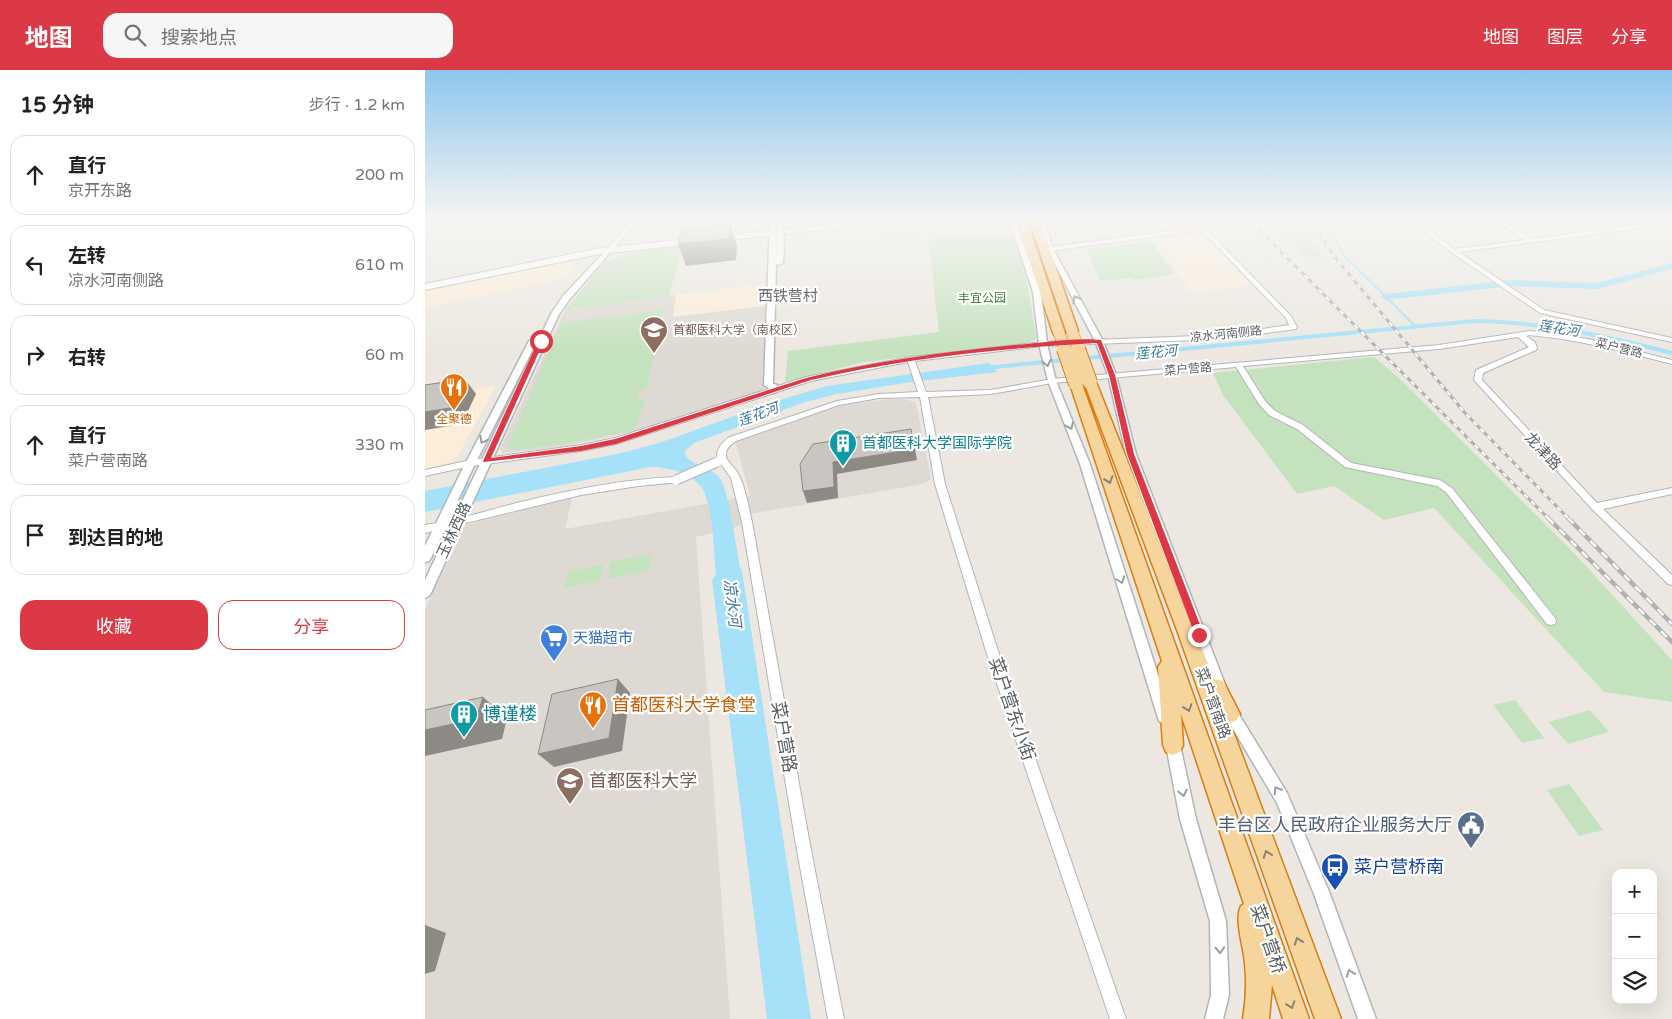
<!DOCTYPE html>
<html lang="zh">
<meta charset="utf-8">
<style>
body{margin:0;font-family:"Varela Round","Noto Sans SC",sans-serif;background:#f6f6f6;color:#202124}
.controls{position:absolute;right:15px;bottom:15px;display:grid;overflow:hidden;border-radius:10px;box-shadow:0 5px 20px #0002}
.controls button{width:45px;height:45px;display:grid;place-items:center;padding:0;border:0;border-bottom:1px solid #e0e0e0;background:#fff;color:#202124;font:25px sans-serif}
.stop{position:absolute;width:15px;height:15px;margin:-11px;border:4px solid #db3946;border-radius:50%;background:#fff}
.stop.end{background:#db3946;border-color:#fff;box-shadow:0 1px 5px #0008}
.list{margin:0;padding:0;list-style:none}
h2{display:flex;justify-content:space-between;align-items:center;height:65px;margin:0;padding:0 20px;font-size:21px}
h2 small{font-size:16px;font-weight:400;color:#757577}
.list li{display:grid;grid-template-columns:32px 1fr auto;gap:15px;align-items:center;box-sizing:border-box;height:80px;margin:0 10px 10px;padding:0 10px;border:1px solid #e0e0e0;border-radius:15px}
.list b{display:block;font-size:19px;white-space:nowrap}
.list p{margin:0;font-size:16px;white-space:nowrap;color:#757577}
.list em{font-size:16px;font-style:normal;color:#757577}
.actions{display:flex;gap:10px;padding:15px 20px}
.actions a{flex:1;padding:11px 0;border:1px solid #db3946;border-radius:15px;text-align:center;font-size:18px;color:#db3946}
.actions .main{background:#db3946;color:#fff}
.icon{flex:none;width:28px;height:28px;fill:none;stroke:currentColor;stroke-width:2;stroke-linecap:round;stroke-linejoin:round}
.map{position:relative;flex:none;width:1247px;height:949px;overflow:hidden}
header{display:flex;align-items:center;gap:30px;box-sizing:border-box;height:70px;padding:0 25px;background:#db3946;color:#fff}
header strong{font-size:24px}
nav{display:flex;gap:28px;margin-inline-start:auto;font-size:18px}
.search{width:350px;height:45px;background:#f6f6f6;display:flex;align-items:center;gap:12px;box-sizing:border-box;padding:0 18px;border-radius:15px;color:#757577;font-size:19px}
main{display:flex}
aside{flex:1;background:#fff}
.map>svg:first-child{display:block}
.commercial{fill:#fbedd8}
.industrial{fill:#dddad6}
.education{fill:#ded9d3}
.green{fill:#c5e2bf}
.water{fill:#a5e1f8}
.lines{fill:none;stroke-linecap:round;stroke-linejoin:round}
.stream{stroke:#a5e1f8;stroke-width:2}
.canal{fill:#a5e1f8;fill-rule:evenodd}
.river{fill:#a5e1f8;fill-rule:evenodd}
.minor-casing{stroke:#b2b5b8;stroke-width:2}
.tertiary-casing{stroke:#b2b5b8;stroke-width:3}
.secondary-casing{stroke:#b1b5b8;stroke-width:2}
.trunk-casing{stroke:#db7c12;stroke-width:3}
.minor{fill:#fff;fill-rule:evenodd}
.tertiary{fill:#fff;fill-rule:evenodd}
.secondary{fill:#fff;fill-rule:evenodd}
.trunk{fill:#f6d59d;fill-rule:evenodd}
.rail-far1-casing{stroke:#b0b1b1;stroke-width:3}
.rail-casing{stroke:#b0b1b1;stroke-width:4.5}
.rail-far1{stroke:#fff;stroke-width:2;stroke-dasharray:5;stroke-linecap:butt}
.rail{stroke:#fff;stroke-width:2.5;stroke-dasharray:8;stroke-linecap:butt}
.minor-bridge-casing{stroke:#b2b5b8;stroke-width:11;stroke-linecap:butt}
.trunk-bridge-far1-casing{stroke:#db7c12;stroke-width:12;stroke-linecap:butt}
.trunk-bridge-casing{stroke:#db7c12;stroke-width:16;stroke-linecap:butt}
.minor-bridge{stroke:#fff;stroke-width:9}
.trunk-bridge-far1{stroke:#f6d59d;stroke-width:11}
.trunk-bridge{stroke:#f6d59d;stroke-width:14}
.shaded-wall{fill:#8d8a86}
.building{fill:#c9c5c0;stroke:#8d8a86}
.oneway{stroke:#9c9ea0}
.oneway2{stroke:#898273}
.route{fill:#db3946}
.labels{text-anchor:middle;stroke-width:4.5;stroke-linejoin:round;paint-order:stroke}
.far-park-label{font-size:12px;fill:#427f3b;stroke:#fff}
.far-education-label{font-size:12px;fill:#785e54;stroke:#fff;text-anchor:start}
.far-street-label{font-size:12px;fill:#5a5e61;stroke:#fff}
.far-food-label{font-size:12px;fill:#c56008;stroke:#fff}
.far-water-label{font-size:14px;font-style:italic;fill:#3f7897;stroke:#fff}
.far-quarter-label{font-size:15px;fill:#6b7073;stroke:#fff}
.culture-label{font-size:15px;fill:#0d838f;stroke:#fff;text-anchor:start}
.street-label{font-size:15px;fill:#5a5e61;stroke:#fff}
.shop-label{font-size:15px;fill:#366cbe;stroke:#fff;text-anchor:start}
.water-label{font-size:16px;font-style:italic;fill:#3f7897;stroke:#fff}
.near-food-label{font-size:18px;fill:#c56008;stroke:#fff;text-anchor:start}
.near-street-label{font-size:18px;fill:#5a5e61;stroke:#fff}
.near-culture-label{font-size:18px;fill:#0d838f;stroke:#fff;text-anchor:start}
.near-education-label{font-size:18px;fill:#785e54;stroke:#fff;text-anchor:start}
.near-service-label{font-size:18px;fill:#4e5e75;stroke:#fff;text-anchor:end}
.near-transit-label{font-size:18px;fill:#164399;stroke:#fff;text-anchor:start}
</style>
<header>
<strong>地图</strong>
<div class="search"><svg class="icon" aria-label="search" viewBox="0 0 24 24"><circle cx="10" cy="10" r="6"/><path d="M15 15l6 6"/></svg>搜索地点</div>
<nav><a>地图</a><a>图层</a><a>分享</a></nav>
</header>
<main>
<aside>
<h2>15 分钟<small>步行 · 1.2 km</small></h2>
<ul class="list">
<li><svg class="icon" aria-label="ahead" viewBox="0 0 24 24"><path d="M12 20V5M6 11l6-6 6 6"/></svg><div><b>直行</b><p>京开东路</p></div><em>200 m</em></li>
<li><svg class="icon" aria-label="left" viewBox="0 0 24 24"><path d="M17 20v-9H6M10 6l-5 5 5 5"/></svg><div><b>左转</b><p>凉水河南侧路</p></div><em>610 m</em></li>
<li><svg class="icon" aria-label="right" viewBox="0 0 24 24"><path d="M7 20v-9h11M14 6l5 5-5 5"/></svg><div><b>右转</b></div><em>60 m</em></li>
<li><svg class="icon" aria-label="ahead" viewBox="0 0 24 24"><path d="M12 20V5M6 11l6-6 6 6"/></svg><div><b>直行</b><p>菜户营南路</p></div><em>330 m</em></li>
<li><svg class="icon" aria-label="arrive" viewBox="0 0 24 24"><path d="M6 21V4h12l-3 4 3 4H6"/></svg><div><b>到达目的地</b></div></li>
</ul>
<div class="actions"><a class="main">收藏</a><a>分享</a></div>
</aside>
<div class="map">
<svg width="1247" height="949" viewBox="0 0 1247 949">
<rect width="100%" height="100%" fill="#ece8e1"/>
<path class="commercial" d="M 772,165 L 778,166 L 826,215 L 767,223 L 728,171 Z
M 146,190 L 148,199 L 138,209 L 0,238 L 0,221 Z
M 340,214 L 340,236 L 247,247 L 251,225 Z
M 71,316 L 30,391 L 0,399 L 0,326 Z"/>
<path class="industrial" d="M 845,149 L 875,149 L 878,159 L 897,186 L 882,188 Z"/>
<path class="education" d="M 493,151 L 497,169 L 458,173 L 454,155 Z
M 251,225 L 248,247 L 340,236 L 338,321 L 210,361 L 140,376 L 78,383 L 75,379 L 140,240 Z
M 465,329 L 477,329 L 491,332 L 506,409 L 498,414 L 319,445 L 318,455 L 271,467 L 305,949 L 0,949 L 0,539 L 41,455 L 147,428 L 140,459 L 325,426 L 310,370 L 386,344 L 417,335 Z"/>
<path class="green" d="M 510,149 L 580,149 C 598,187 606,227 611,269 L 602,273 L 439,292 L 360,312 L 363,281 L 514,262 L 501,150 Z
M 726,171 L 750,204 L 709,210 L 707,208 L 675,211 L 661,179 Z
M 258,175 L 244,226 L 140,240 L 181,191 L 207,182 Z
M 239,240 L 222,318 L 211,322 L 214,329 L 220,329 L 210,360 L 137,374 L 88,380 L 82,378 L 136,253 Z
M 949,287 L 976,310 L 1148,482 L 1247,590 L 1247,632 L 1179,622 L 1009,438 L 959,450 L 909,416 L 872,424 L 798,325 L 788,303 Z
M 226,484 L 225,500 L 183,509 L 185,492 Z
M 178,494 L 176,510 L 139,518 L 143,502 Z
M 1090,630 L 1119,668 L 1097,673 L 1068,635 Z
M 1165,640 L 1184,662 L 1143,674 L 1124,652 Z
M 1145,714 L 1145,715 L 1178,760 L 1154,766 L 1122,720 Z"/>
<path class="water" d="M 564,293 L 573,302 L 486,312 L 412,324 L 380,332 L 269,373 L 261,380 L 260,385 C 268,396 284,397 293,406 C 305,419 311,479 315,498 L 317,501 L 386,949 L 342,949 L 287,510 L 291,505 C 289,484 288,435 277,418 C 266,402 242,397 225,397 L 0,442 L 0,421 L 197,383 L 237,372 L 348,332 L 402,316 Z"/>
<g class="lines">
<path class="stream" d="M 900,149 L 919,185 L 991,257"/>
<path class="canal" d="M 1050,249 C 1118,250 1182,264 1247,281 L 1247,285 C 1182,269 1118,254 1050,253 L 558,300 L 555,298 L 558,296 Z"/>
<path class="river" d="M 1247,193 L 1247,199 L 1172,219 L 1088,216 L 960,230 L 955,227 L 960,224 L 1088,210 L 1172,213 Z"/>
<g class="minor-casing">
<path id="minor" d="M 208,149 L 214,149 L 189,178 L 185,178 L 185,176 Z
M 762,149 L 768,149 L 775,158 L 783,161 L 866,246 L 872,257 L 871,259 L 797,269 L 618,276 L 490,291 L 501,322 L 566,320 L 627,309 L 1014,275 L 1104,261 L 1129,263 L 1168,270 L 1247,290 L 1247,294 C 1200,282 1153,269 1104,265 L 1101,266 L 1110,272 L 1112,278 L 1111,280 L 1058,303 L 1057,310 L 1172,433 L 1247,418 L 1247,424 L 1178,439 L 1247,505 L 1247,515 L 1243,514 L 1167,439 L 1049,310 L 1051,300 L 1104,277 L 1093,267 L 1014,279 L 818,296 L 840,331 L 850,341 L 878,355 L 926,393 L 1015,410 L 1027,418 L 1130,548 L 1131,551 L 1130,554 L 1126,555 L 1122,554 L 1021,422 L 1012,416 L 920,397 L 872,359 L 844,345 L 834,334 L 811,297 L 627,313 L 566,324 L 503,327 L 520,414 L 573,581 L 701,949 L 685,949 L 561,581 L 510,414 L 495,327 L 454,328 L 414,335 L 311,371 C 307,374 302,377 301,383 C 299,390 309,396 312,402 C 321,417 323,436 327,452 L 385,775 L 419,949 L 403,949 L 371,775 L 317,452 L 306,408 L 296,394 L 292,395 L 288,392 L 292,389 C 291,379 297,372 305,367 L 412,331 L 454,324 L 493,322 L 483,292 L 386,311 L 191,374 L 156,381 L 46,396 L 0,406 L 0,400 L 46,390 L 156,375 L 190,368 L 381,307 L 486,287 L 618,272 L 797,265 L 864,255 L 861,248 L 779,163 L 772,161 L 625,181 L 622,179 L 625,177 L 769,158 Z
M 983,149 L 990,149 L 1029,179 L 1100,170 L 1068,149 L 1075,149 L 1107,169 L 1247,150 L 1247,154 L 1034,182 L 1119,240 L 1247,268 L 1247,272 L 1115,243 L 1026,182 Z
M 251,407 L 256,410 L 254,412 L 213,416 L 156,425 L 0,463 L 0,455 C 34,450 67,439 100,431 C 150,419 200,409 251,407 Z"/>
</g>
<g class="tertiary-casing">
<path id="tertiary" d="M 345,149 L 351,149 L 351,190 L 352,155 L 355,153 L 358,155 L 359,178 L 358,193 L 354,195 L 351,194 L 348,314 L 352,315 L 353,320 L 349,323 L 339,315 Z
M 584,149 L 590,149 L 616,222 L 622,274 L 631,311 L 665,394 L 747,648 L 745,652 L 740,654 L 735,652 L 733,648 L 655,394 L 623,311 L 614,274 L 608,222 Z
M 613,149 L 619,149 L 628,179 L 678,271 L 691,305 L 711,384 L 803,622 L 801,626 L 796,628 L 791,626 L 789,622 L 701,384 L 683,305 L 670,271 L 622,179 Z
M 185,176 L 190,177 L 144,230 L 134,244 L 6,523 L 4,526 L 0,528 L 0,510 L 126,244 L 138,226 Z
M 104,271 L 107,271 L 111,273 L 47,400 L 6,488 L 4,491 L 0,492 L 0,476 L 37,400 Z
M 802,631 L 807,633 L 862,723 L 905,824 L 951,949 L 933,949 L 889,824 L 852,733 L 795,637 L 797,633 Z
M 747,663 L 752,665 L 754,670 L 771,749 L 801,851 L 804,925 L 798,949 L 780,949 L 786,925 L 785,851 L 755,749 L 740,670 L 742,665 Z"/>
</g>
<g class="secondary-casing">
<path id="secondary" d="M 458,149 L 485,149 L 481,151 L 175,184 L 0,220 L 0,214 L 175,178 Z"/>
</g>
<g class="trunk-casing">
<path id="trunk" d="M 591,149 L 601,149 L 640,263 L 638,266 L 630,266 L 628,263 Z
M 604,149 L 614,149 L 653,261 L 651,263 L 647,265 L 641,261 Z
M 665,308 L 671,312 L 789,609 L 798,611 L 815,644 L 812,650 L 805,653 L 916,949 L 890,949 L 752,560 L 659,312 Z
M 651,310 L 657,314 L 884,949 L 858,949 L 847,915 L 844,949 L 818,949 C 821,931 822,912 820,894 C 819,877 809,850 816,836 L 819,834 L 756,644 L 758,675 L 755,682 L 748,685 L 741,682 L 738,675 L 733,597 L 737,591 L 645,314 Z"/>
</g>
<use href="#minor" class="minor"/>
<use href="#tertiary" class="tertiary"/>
<use href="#secondary" class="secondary"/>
<use href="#trunk" class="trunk"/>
<g class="rail-far1-casing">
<path id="rail-far1" d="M 823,149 L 1124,449
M 886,149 L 908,185 L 1040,343 L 1144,449"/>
</g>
<g class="rail-casing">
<path id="rail" d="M 1123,448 L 1247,572
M 1143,448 L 1247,554"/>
</g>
<use href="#rail-far1" class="rail-far1"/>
<use href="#rail" class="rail"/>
<g class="minor-bridge-casing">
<path id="minor-bridge" d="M 251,410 L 292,392"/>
</g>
<g class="trunk-bridge-far1-casing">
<path id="trunk-bridge-far1" d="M 647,261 L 654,280
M 634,263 L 640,280"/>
</g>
<g class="trunk-bridge-casing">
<path id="trunk-bridge" d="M 639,279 L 651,314
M 653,279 L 665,312"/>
</g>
<use href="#minor-bridge" class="minor-bridge"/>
<use href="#trunk-bridge-far1" class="trunk-bridge-far1"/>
<use href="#trunk-bridge" class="trunk-bridge"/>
</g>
<path class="shaded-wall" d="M 305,154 L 312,175 L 311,190 L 261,196 L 253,174 Z
M 40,309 L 51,324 L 37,354 L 0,360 L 0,342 Z
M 490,379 L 492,390 L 412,404 L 413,428 L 382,433 L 378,421 L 408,392 Z
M 193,609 L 205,623 L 197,681 L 129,697 L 113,684 Z
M 58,627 L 82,648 L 77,669 L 0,686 L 0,660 Z
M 0,855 L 21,863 L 10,901 L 0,904 Z"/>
<path class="building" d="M 305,154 L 304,169 L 253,174 L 256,159 Z
M 40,309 L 25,338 L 0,342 L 0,315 Z
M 486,359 L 490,379 L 408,392 L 409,417 L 378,421 L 375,394 L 388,374 Z
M 193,609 L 184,668 L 113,684 L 127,624 Z
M 58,627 L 51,649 L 0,660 L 0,640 Z"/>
<defs><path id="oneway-chevron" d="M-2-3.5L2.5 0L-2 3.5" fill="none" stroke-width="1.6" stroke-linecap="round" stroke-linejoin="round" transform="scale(1.25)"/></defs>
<g class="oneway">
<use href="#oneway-chevron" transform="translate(651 229) rotate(-119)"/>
<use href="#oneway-chevron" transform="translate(622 293) rotate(77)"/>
<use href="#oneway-chevron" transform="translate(645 356) rotate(68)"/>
<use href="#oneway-chevron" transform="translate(58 370) rotate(117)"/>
<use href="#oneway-chevron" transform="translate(696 510) rotate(72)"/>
<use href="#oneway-chevron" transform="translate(852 720) rotate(-122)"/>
<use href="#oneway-chevron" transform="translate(758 723) rotate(79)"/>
<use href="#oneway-chevron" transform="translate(795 880) rotate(87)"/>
<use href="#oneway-chevron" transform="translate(925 903) rotate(-110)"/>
</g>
<g class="oneway2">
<use href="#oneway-chevron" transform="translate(684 410) rotate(71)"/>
<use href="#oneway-chevron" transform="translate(763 638) rotate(71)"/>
<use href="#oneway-chevron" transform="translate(842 784) rotate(-110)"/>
<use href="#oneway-chevron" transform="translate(873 871) rotate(-110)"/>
<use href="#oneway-chevron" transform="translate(866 935) rotate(71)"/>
</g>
<linearGradient id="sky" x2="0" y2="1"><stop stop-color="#8dc6ee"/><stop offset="0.53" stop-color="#f6f5f2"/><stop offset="1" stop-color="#f6f5f2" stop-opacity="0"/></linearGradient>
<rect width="1247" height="282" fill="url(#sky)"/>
<path class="route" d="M 116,269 L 119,271 L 66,388 L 156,376 L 190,369 L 381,308 C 449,291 519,282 589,275 C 616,273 650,267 676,270 L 690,305 L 709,384 L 779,565 L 774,569 L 770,565 L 702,384 L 684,305 L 672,273 C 576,278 479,288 386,310 L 191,374 L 156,381 L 59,392 L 58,391 L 113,271 Z"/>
<defs>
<g id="university-pin" transform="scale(1.4375)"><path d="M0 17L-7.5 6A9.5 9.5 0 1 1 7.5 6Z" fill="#8d6e63" stroke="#fff"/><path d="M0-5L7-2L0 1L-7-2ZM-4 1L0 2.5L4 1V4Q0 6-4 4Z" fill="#fff"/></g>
<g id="restaurant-pin" transform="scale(1.4375)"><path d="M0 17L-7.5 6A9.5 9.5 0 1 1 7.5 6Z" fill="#e8710a" stroke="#fff"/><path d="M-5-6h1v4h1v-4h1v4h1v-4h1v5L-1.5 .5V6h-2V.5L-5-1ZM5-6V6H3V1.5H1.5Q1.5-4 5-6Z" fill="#fff"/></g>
<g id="building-pin" transform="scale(1.4375)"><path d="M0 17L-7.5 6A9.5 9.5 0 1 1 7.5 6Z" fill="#0f9aa8" stroke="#fff"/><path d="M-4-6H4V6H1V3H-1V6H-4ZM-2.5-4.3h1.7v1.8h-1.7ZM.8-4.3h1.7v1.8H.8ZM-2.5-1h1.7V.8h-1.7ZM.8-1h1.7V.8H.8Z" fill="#fff"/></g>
<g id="supermarket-pin" transform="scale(1.4375)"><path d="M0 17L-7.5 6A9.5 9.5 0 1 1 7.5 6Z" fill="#3f7fe0" stroke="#fff"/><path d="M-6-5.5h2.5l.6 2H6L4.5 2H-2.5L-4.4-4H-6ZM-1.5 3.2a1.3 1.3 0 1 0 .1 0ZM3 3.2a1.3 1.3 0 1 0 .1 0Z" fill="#fff"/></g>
<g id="civic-pin" transform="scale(1.4375)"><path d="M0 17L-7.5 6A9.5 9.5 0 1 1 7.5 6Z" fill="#5c6f8a" stroke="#fff"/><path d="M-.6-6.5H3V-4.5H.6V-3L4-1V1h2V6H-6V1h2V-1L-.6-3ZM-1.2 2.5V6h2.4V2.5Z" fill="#fff"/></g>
<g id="bus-pin" transform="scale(1.4375)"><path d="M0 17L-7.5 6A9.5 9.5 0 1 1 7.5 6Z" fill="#1a4fb4" stroke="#fff"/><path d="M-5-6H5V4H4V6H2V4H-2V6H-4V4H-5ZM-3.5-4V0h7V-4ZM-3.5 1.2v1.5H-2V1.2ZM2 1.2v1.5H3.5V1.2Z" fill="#fff"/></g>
</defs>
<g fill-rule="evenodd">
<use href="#university-pin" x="229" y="260"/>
<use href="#restaurant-pin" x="29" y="317"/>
<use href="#building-pin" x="418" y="373"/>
<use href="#supermarket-pin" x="129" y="568"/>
<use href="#restaurant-pin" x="168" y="635"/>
<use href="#building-pin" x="39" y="644"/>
<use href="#university-pin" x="145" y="711"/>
<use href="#civic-pin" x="1046" y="755"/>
<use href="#bus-pin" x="910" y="797"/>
</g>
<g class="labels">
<g class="far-park-label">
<text x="557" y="232">丰宜公园</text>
</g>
<g class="far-education-label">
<text x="248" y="264">首都医科大学（南校区）</text>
</g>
<g class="far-street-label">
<text transform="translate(801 264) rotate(-6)" y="4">凉水河南侧路</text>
<text transform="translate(1194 278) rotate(14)" y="4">菜户营路</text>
<text transform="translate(763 299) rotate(-5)" y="4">菜户营路</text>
</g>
<g class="far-food-label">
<text x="29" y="353">全聚德</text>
</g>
<g class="far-water-label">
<text transform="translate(1134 258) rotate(8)" y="5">莲花河</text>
<text transform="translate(731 282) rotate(-5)" y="5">莲花河</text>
<text transform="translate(333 344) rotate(-20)" y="5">莲花河</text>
</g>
<g class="far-quarter-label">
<text x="363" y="231">西铁营村</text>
</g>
<g class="culture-label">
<text x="437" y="378">首都医科大学国际学院</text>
</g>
<g class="street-label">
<text transform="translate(1118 381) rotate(47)" y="5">龙津路</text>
<text transform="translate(29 460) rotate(-65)" y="5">玉林西路</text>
<text transform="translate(788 633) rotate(70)" y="5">菜户营南路</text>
</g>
<g class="shop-label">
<text x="148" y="573">天猫超市</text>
</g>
<g class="water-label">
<text transform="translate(308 533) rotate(83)" y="6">凉水河</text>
</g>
<g class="near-food-label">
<text x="187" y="641">首都医科大学食堂</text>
</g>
<g class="near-street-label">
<text transform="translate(587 639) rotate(71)" y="6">菜户营东小街</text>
<text transform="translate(359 667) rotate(80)" y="6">菜户营路</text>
<text transform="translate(843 869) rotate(71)" y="6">菜户营桥</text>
</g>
<g class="near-culture-label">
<text x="58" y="650">博谨楼</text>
</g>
<g class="near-education-label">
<text x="164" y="717">首都医科大学</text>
</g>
<g class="near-service-label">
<text x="1027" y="761">丰台区人民政府企业服务大厅</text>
</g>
<g class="near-transit-label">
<text x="929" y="803">菜户营桥南</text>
</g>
</g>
</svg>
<div class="controls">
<button>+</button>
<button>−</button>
<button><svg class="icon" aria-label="layers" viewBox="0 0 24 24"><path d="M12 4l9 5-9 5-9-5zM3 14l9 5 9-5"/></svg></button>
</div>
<div class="stop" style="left:116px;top:271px"></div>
<div class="stop end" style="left:774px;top:565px"></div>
</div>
</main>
